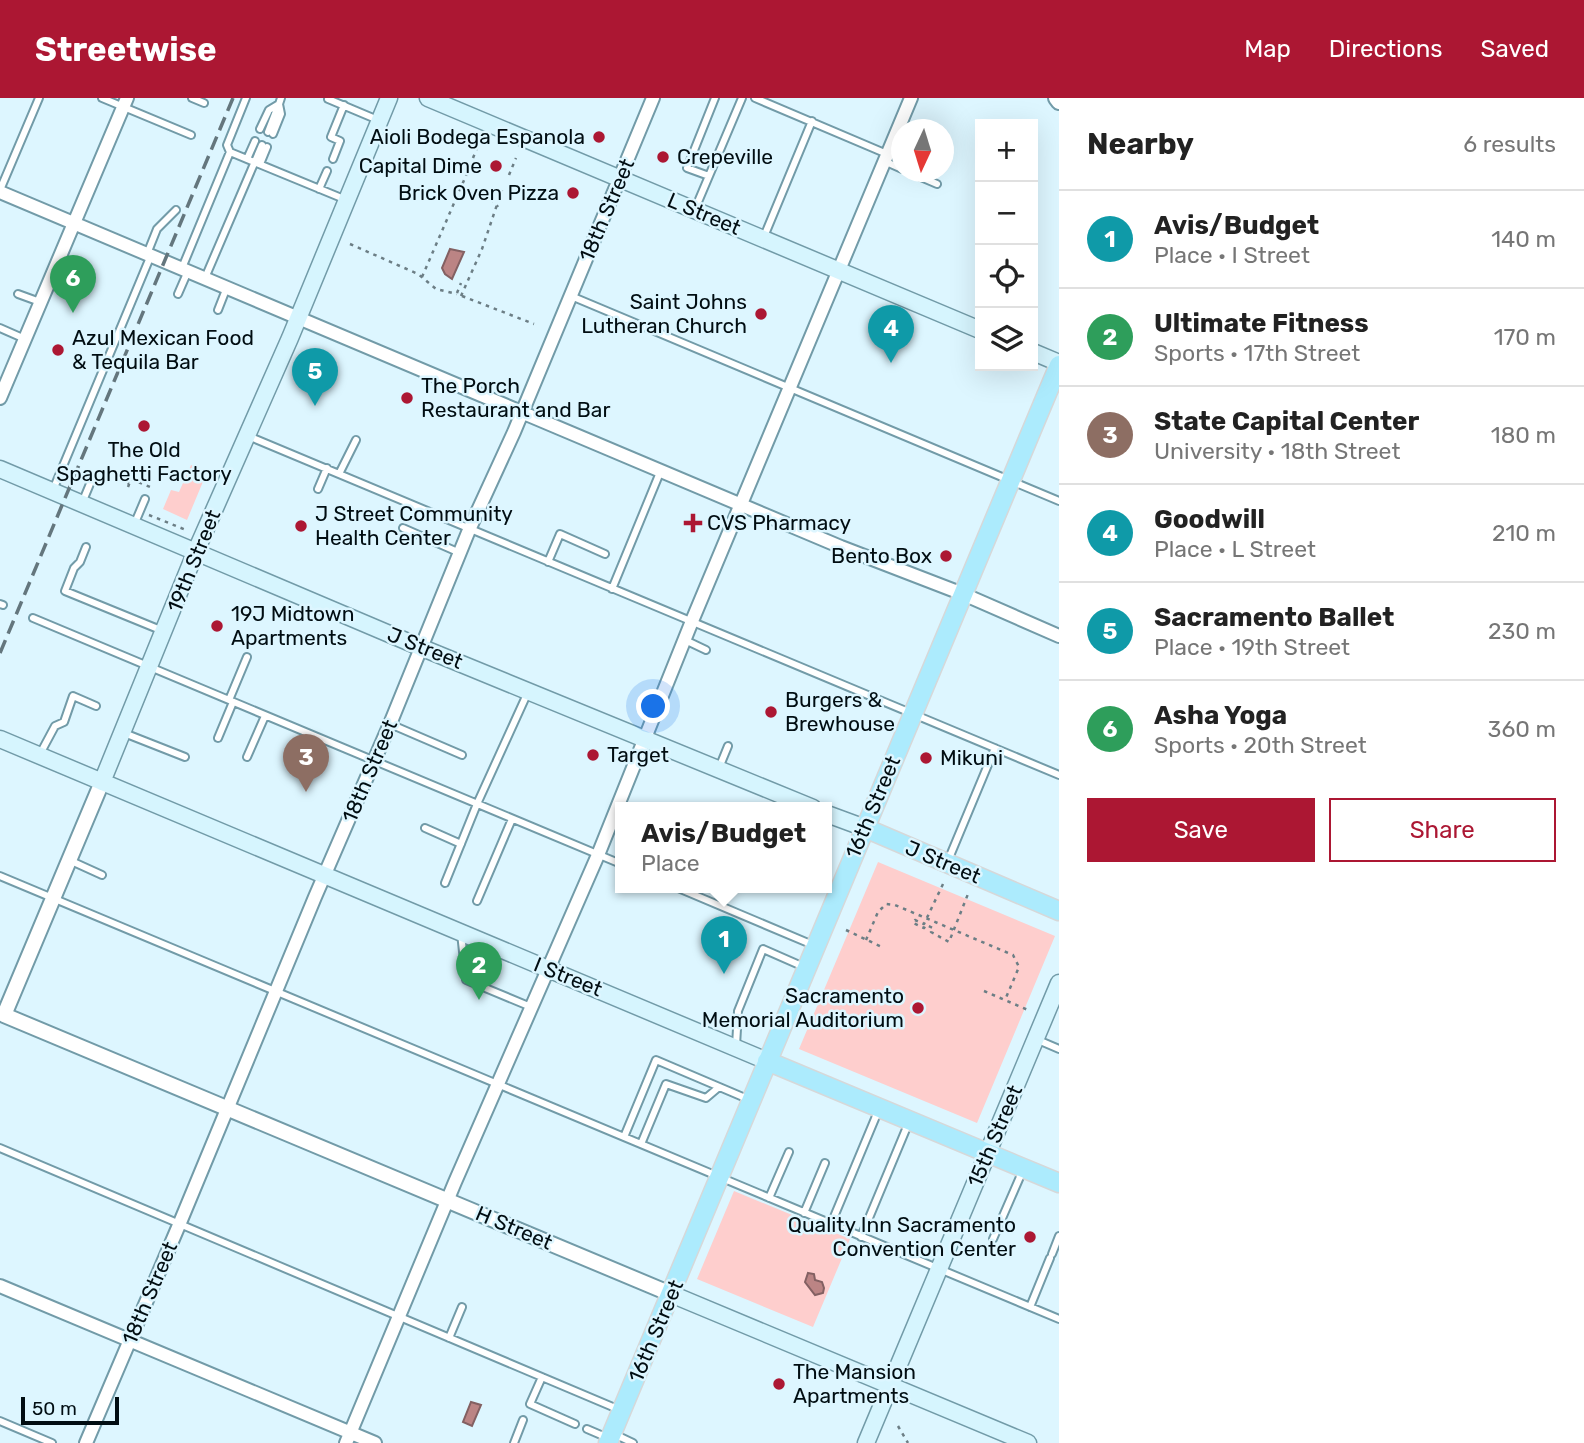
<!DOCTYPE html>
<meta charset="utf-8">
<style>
body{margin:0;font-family:Rubik,sans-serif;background:#f2f2f2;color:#222}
.controls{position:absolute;right:21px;top:21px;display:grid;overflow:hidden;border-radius:0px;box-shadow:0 7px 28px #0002}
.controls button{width:63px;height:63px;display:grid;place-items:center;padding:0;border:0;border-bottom:2px solid #e0e0e0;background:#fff;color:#222;font:35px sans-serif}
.compass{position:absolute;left:891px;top:21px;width:63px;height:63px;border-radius:50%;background:#fff;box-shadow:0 7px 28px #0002;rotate:184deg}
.scale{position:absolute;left:21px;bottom:18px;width:98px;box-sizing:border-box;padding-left:7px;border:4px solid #010d12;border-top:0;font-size:19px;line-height:24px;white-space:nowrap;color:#010d12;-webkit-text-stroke:5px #ddf6ff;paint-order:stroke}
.you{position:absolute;left:654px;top:609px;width:24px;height:24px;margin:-18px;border:5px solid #fff;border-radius:50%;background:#1a73e8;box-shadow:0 0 0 10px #1a73e833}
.badge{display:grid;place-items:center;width:46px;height:46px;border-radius:50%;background:#ac1733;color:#fff;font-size:23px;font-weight:700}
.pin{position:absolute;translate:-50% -58px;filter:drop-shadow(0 2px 4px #0008)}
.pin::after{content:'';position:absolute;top:37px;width:24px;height:21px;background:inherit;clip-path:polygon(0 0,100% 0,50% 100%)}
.popup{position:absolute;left:615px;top:704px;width:217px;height:91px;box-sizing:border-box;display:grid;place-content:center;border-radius:0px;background:#fff;filter:drop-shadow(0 2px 5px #0005);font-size:23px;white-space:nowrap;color:#767676}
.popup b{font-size:26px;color:#222}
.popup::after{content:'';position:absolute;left:50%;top:100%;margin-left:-14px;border:14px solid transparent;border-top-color:#fff}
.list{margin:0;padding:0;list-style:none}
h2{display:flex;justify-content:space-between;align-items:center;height:91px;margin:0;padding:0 28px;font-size:30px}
h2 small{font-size:23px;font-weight:400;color:#767676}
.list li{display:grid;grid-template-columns:46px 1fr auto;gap:21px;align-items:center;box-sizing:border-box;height:98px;padding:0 28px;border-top:2px solid #e0e0e0}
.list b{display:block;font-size:26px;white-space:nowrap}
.list p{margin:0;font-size:23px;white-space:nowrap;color:#767676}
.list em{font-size:23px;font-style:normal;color:#767676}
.actions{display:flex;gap:14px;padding:21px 28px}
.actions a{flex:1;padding:16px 0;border:2px solid #ac1733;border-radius:0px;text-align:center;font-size:24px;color:#ac1733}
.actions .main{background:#ac1733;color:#fff}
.icon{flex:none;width:38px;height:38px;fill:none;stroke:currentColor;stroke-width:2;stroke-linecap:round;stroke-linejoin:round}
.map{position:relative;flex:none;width:1059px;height:1345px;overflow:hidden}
header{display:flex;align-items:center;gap:42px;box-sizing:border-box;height:98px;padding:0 35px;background:#ac1733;color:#fff}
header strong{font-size:33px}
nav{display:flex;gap:38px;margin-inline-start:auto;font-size:24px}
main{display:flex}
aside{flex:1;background:#fff}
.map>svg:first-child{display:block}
.green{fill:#fececd}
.water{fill:#bb8484;stroke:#836062;stroke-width:2}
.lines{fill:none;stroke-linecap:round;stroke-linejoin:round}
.service-casing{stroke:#729ba8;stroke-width:10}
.minor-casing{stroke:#729ba8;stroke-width:16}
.tertiary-casing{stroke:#729ba8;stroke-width:18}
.secondary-casing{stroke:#729ba8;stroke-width:19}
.primary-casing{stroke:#d6d8d9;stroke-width:21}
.path{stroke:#6c7e85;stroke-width:2.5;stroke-dasharray:3.5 5;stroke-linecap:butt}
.service{stroke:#fff;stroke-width:6}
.minor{stroke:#fff;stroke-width:12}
.tertiary{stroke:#fff;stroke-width:14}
.secondary{stroke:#d6f5fe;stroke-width:16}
.primary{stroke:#acebfd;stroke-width:18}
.rail{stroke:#64767d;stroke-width:3.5;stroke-dasharray:14 7;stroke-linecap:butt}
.poi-dot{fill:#ac1733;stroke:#ddf6ff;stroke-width:2.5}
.labels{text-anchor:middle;stroke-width:5;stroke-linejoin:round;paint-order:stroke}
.poi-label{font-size:21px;fill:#010d12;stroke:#ddf6ff;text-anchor:start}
.street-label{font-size:21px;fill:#010d12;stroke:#ddf6ff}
</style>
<header>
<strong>Streetwise</strong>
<nav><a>Map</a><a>Directions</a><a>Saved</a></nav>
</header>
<main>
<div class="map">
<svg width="1059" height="1345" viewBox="0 0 1059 1345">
<rect width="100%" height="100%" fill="#ddf6ff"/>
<path class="green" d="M 191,367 L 207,374 L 187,422 L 163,411 L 171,392 L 179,394 Z
M 878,764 L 1055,838 L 977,1025 L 799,951 Z
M 734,1093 L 850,1141 L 813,1229 L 697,1181 Z"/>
<path class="water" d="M 450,151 L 464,154 L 452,181 L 445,176 L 442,170 Z
M 808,1175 L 814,1176 L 815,1182 L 822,1184 L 824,1190 L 823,1195 L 815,1197 L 805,1184 Z
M 471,1304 L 481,1307 L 472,1328 L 463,1324 Z"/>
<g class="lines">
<g class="service-casing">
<path id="service" d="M 102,0 L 191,37
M 192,0 L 204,5
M 755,0 L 887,56
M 328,1 L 378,22
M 260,31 L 269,12 L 279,6
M 268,34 L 278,8
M 273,36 L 281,16 L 279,6 L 281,0
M 230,54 L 344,101
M 247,61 L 255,43
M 333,61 L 340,43 L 331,39 L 344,7
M 884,63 L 902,71
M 260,66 L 267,49
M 909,74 L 937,86
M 709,78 L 687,70 L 715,0
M 319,91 L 327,73
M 0,92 L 39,0
M 695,111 L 742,0
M 763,141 L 812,23
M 147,156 L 157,131 L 176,112
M 182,170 L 230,54 L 227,47 L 246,0
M 205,180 L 262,47
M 18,196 L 40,204
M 178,196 L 188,173
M 571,198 L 1059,403
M 218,212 L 227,189
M 0,230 L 25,241
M 248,338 L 1059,677
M 339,376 L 356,342
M 318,391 L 327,370
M 53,392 L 151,157
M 82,405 L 92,381
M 134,427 L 145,401
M 403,430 L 460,455
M 86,449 L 80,464 L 74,470 L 65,493 L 163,533
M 548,464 L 560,436 L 605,456
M 612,491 L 661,372
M 0,506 L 3,507
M 33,520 L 621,766
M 685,542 L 706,552
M 229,602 L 247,559
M 390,626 L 462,657
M 124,635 L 185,659
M 218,640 L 233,604
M 40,656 L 55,628 L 64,624 L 73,598 L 96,608
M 247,659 L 265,618
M 719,670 L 728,648
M 425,730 L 461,746
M 69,762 L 102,777
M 947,765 L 995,650
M 0,778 L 1059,1221
M 445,785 L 477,706 L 528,594
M 678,790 L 813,847
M 477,803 L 512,721
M 461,835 L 466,882 L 531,909
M 1038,942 L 1059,951
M 736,948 L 738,913 L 763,851 L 804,869
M 624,1039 L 656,962 L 750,1002
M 641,1046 L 666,986 L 706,1000 L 719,989
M 0,1050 L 620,1312
M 769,1100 L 789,1054
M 804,1115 L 825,1065
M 831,1126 L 879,1011
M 861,1139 L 909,1024
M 993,1141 L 1023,1072
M 1052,1156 L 1059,1138
M 1030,1209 L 1050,1160
M 449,1240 L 462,1209
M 542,1279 L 530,1306 L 575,1326
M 0,1323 L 52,1345
M 587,1331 L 608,1340
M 614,1336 L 633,1345
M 514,1345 L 523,1322"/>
</g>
<g class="minor-casing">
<path id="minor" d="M 0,94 L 841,449 L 963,496 L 1059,538
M 0,300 L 127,0
M 0,1188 L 375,1345
M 86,1345 L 179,1127 L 315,799 L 390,626 L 469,432 L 514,334 L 653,0
M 346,1345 L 455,1084 L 598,757 L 692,523 L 911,0"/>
</g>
<g class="tertiary-casing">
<path id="tertiary" d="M 1056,0 L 1059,4
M 102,684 L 4,917 L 671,1196"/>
</g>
<g class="secondary-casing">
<path id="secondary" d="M 428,0 L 980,232
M 1033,254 L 1059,265
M 0,371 L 420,549 L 813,710
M 0,641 L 767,963
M 102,684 L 196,453 L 290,240 L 389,0
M 827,716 L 865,730
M 671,1196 L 1028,1345
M 866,1345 L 1059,885"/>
</g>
<g class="primary-casing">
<path id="primary" d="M 865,730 L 1059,813
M 767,963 L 1059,1085
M 608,1345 L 1059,267"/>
</g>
<path class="path" d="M 473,60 L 479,45
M 509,77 L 516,60
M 459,92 C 472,89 490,97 498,109
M 350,146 L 418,176 L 436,191 L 457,196
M 422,179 L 468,73
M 457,195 L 461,185
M 461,198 L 482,151 L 502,92
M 462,198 L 534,226
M 134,372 L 146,377
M 121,380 L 129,386
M 131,381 L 150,389
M 128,389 L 137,366
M 149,417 L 186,432 L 187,434
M 943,786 L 924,826 L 915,822 L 913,825 L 924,830 L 926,827 L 933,830 L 931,834 L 949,844 L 968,796
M 846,832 L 884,850
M 866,842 L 878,814 L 886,806 L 895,807 L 1013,857 L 1019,869 L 1005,902
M 984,893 L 1028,912
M 898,1328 L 908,1345"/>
<use href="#service" class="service"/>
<use href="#minor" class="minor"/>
<use href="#tertiary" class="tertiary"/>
<use href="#secondary" class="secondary"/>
<use href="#primary" class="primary"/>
<path class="rail" d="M 0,555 L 233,0"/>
</g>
<g class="poi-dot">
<circle cx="599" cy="39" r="7"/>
<circle cx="663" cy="59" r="7"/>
<circle cx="496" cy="68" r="7"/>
<circle cx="573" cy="95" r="7"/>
<circle cx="761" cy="216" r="7"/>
<circle cx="58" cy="252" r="7"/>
<circle cx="407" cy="300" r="7"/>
<circle cx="144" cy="328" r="7"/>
<path d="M689.5 414.5h7v7h7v7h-7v7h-7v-7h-7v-7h7z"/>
<circle cx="301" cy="428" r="7"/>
<circle cx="946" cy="458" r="7"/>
<circle cx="217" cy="528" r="7"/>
<circle cx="771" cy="614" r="7"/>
<circle cx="593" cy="657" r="7"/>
<circle cx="926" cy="660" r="7"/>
<circle cx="918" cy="910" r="7"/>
<circle cx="1030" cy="1139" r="7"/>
<circle cx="779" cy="1286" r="7"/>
</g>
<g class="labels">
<g class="poi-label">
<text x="585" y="46" text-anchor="end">Aioli Bodega Espanola</text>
<text x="677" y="66">Crepeville</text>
<text x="482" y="75" text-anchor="end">Capital Dime</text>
<text x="559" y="102" text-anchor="end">Brick Oven Pizza</text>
<text x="747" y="211" text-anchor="end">Saint Johns<tspan x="747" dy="24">Lutheran Church</tspan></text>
<text x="72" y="247">Azul Mexican Food<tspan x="72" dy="24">&amp; Tequila Bar</tspan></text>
<text x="421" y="295">The Porch<tspan x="421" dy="24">Restaurant and Bar</tspan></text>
<text x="144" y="359" text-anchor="middle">The Old<tspan x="144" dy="24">Spaghetti Factory</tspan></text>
<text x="315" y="423">J Street Community<tspan x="315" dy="24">Health Center</tspan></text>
<text x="707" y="432">CVS Pharmacy</text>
<text x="932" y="465" text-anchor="end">Bento Box</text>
<text x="231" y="523">19J Midtown<tspan x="231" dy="24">Apartments</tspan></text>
<text x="785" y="609">Burgers &amp;<tspan x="785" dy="24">Brewhouse</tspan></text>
<text x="607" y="664">Target</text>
<text x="940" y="667">Mikuni</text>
<text x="904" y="905" text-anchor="end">Sacramento<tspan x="904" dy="24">Memorial Auditorium</tspan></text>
<text x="1016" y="1134" text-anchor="end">Quality Inn Sacramento<tspan x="1016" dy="24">Convention Center</tspan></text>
<text x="793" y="1281">The Mansion<tspan x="793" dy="24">Apartments</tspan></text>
</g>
<g class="street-label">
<text transform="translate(607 112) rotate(-67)" y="7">18th Street</text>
<text transform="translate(704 116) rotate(23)" y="7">L Street</text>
<text transform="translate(194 463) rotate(-68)" y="7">19th Street</text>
<text transform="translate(425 550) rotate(22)" y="7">J Street</text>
<text transform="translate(370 673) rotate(-67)" y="7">18th Street</text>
<text transform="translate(873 709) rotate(-67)" y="7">16th Street</text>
<text transform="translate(943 764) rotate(23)" y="7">J Street</text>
<text transform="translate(568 879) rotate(22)" y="7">I Street</text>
<text transform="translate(995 1038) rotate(-67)" y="7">15th Street</text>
<text transform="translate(514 1130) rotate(23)" y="7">H Street</text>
<text transform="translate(150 1195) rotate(-67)" y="7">18th Street</text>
<text transform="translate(656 1233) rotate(-67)" y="7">16th Street</text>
</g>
</g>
</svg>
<div class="controls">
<button>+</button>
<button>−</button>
<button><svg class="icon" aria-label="locate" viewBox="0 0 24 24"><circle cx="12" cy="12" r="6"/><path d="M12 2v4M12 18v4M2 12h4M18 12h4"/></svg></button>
<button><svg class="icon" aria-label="layers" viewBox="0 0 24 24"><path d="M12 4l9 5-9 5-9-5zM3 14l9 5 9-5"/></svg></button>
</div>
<svg class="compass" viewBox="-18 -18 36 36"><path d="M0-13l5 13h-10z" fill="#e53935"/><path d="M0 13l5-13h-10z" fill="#767676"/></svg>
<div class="scale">50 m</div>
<div class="you"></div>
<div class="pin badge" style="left:724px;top:876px;background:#0f9aa8">1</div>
<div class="popup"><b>Avis/Budget</b>Place</div>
<div class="pin badge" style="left:479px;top:902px;background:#2e9e5b">2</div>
<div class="pin badge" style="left:306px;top:694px;background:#8d6e63">3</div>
<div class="pin badge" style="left:891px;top:265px;background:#0f9aa8">4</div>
<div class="pin badge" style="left:315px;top:308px;background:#0f9aa8">5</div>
<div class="pin badge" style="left:73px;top:215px;background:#2e9e5b">6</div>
</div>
<aside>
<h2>Nearby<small>6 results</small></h2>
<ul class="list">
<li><span class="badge" style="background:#0f9aa8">1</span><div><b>Avis/Budget</b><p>Place · I Street</p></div><em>140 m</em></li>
<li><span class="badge" style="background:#2e9e5b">2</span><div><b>Ultimate Fitness</b><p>Sports · 17th Street</p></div><em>170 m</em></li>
<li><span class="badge" style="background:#8d6e63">3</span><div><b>State Capital Center</b><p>University · 18th Street</p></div><em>180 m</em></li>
<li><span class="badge" style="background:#0f9aa8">4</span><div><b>Goodwill</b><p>Place · L Street</p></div><em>210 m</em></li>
<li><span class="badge" style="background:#0f9aa8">5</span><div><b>Sacramento Ballet</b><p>Place · 19th Street</p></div><em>230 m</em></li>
<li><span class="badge" style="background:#2e9e5b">6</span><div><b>Asha Yoga</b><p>Sports · 20th Street</p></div><em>360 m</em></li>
</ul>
<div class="actions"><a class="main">Save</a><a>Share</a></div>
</aside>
</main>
